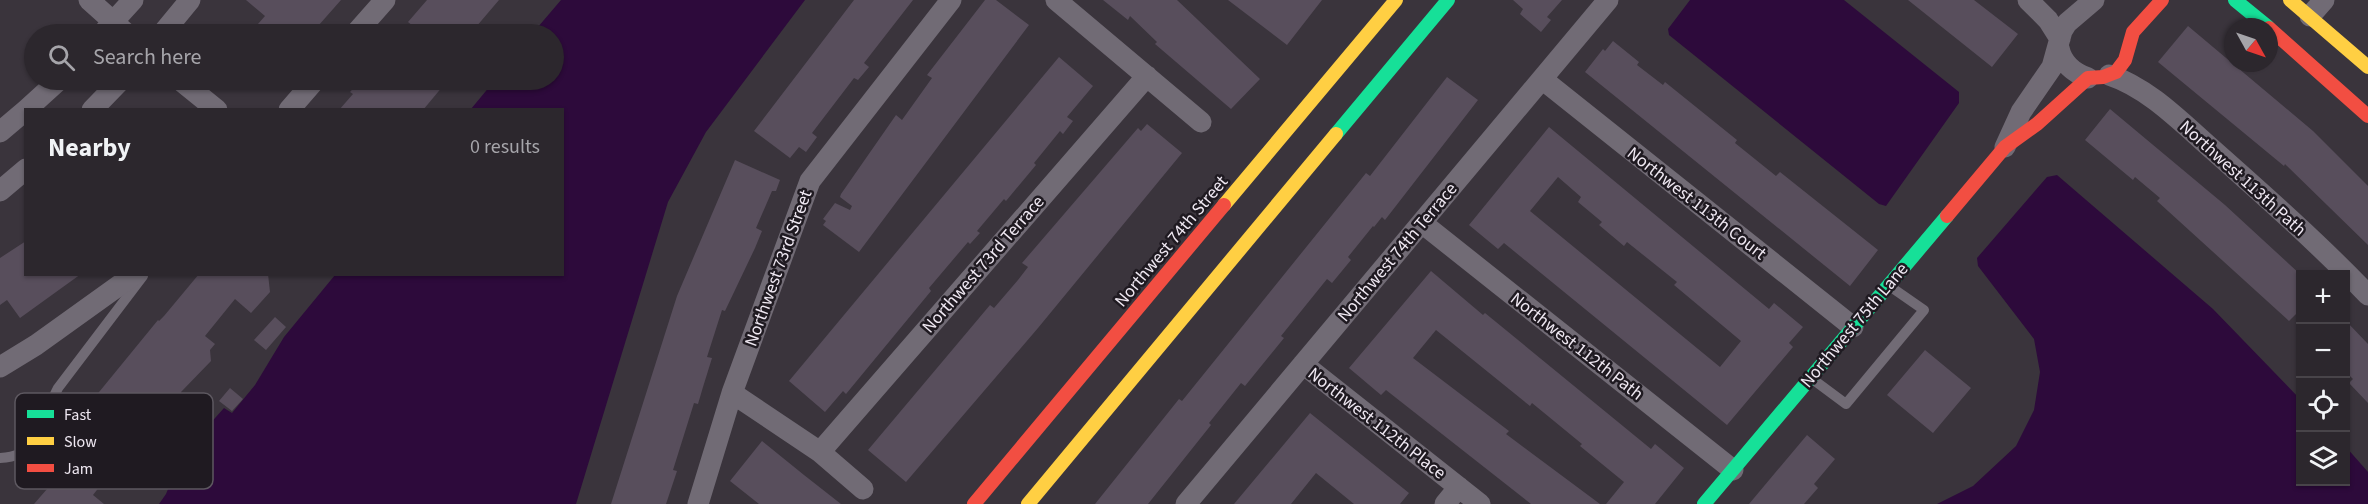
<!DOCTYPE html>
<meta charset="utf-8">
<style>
body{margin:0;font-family:"Source Sans 3",sans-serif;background:#383339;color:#f1f3f6}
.controls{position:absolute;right:18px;bottom:18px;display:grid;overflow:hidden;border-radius:0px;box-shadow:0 2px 4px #0004}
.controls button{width:54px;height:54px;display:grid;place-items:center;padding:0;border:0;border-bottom:2px solid #484449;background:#2c272d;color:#f1f3f6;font:30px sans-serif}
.compass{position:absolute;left:2224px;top:18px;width:54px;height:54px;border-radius:50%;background:#2c272d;box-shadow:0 2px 4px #0004;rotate:130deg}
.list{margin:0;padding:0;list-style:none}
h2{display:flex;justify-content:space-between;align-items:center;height:78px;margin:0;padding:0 24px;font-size:26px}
h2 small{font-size:20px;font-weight:400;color:#a6a5aa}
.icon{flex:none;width:33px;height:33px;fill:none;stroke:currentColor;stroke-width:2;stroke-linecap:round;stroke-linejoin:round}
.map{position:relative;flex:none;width:2368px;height:504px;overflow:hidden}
.search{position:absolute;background:#2c272d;box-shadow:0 2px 4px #0004;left:24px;top:24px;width:540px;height:66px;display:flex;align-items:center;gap:15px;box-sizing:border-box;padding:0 21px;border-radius:33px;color:#a6a5aa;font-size:22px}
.panel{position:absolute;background:#2c272d;box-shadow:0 2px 4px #0004;left:24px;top:108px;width:540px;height:168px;border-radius:0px}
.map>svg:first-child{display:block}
.water{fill:#2d0a3b}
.building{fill:#584e5c;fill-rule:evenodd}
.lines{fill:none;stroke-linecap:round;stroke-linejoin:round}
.lane{stroke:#716b75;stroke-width:10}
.street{stroke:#716b75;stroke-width:21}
.fast{stroke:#16e098;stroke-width:14}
.slow{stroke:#ffcf43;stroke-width:14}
.jam{stroke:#f24e42;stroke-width:14}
.labels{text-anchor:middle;stroke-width:5;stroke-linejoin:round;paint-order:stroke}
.street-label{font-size:18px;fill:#efe8f2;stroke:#1f1a21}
.key{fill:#1f1a21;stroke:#5d5860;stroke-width:1.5}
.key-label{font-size:16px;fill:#efe8f2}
</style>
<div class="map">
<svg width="2368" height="504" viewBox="0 0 2368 504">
<rect width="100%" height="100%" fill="#3a343c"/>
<path class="water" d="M 561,0 L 805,0 L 706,132 L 668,202 L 576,504 L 159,504 L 166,494 L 182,455 L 224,408 L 232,413 L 255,385 L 284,337 L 335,275 L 562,274 L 562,110 L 471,109 L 495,80 L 554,80 L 554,34 L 532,34 Z
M 1690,0 L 1844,0 L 1959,92 L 1959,103 L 1886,206 L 1879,204 L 1669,35 L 1668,29 Z
M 2057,175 L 2213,309 L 2300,399 L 2300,482 L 2346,482 L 2346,447 L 2368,472 L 2368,504 L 1937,504 L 1973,486 L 2016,446 L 2034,410 L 2040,372 L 2034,339 L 1978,266 L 1977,258 L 2047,177 Z"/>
<path class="building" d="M 246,0 L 341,0 L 311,34 L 249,34 L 265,16 Z
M 427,0 L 499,0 L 470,34 L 423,34 L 408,22 Z
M 854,0 L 913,0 L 864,63 L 869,67 L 858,80 L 854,78 L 812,133 L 817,137 L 806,152 L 799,147 L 790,158 L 754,131 Z
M 985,0 L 996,0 L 1029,25 L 859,252 L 823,225 L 826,221 L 823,219 L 835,203 L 850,210 L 852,206 L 840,197 L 841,194 L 896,115 L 902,120 L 932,78 L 927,75 Z
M 1103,0 L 1177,0 L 1260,79 L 1231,109 L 1155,44 L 1157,42 L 1130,16 L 1128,20 Z
M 1228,0 L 1322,0 L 1287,45 Z
M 1513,0 L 1562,0 L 1547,17 L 1551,20 L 1541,32 L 1520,14 L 1523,9 Z
M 1908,0 L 1974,0 L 2018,34 L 1992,67 Z
M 2188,26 L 2313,131 L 2368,186 L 2368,245 L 2285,164 L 2284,166 L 2158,62 Z
M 1613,41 L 1639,62 L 1637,65 L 1663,85 L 1665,82 L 1737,140 L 1735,143 L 1776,176 L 1780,172 L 1878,250 L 1850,286 L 1585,72 L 1603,49 L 1605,51 Z
M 1059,57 L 1093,86 L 1067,117 L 1073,121 L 1063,134 L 1060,131 L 1034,163 L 1036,165 L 1006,201 L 1004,199 L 977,231 L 980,233 L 970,244 L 968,242 L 929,288 L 931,291 L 846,394 L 843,391 L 825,412 L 789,381 Z
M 1447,77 L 1478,100 L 1385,220 L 1382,217 L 1374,227 L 1373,226 L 1348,257 L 1351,260 L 1332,283 L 1327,279 L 1281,336 L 1284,338 L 1245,386 L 1241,383 L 1209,423 L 1211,425 L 1148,504 L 1095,504 L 1179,399 L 1182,401 L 1366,173 L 1370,176 Z
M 361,80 L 448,80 L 423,110 L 339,110 L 353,94 L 350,92 Z
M 2110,109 L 2225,205 L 2301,275 L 2301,309 L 2289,321 L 2157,201 L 2160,198 L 2135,177 L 2133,180 L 2085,140 Z
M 1147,124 L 1182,153 L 1038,328 L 906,482 L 868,450 L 990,305 L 994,308 L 1018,280 L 1028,267 L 1022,263 L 1138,128 L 1141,131 Z
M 1549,127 L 1769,309 L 1774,303 L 1803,327 L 1789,343 L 1793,347 L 1727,425 L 1504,243 L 1498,249 L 1469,225 ZM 1558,177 L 1581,197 L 1578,202 L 1602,222 L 1599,225 L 1624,246 L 1627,242 L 1677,282 L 1674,285 L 1741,341 L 1720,367 L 1530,211 Z
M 735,160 L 780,180 L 776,191 L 772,191 L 756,228 L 762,231 L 755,248 L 725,311 L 722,310 L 707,357 L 712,358 L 703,387 L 698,404 L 694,403 L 673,470 L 677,471 L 666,504 L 611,504 L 677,296 Z
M 26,241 L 26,274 L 81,274 L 20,318 L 7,300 L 0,305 L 0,258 Z
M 1431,271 L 1483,315 L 1485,313 L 1651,449 L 1655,444 L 1684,468 L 1655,504 L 1606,504 L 1624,482 L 1580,446 L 1582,444 L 1532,403 L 1530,406 L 1436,330 L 1413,358 L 1509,431 L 1506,434 L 1600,504 L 1531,504 L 1386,390 L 1381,395 L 1349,368 Z
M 199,274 L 268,274 L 270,292 L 251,313 L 235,299 L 205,336 L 215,344 L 210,350 L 211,361 L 181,392 L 182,396 L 172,409 L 138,449 L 134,445 L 100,486 L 93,495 L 104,504 L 34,504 L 54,481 L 51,478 L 79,445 L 77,444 L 98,417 L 86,408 L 158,320 L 159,321 L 164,316 Z
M 275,317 L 286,327 L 266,350 L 254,340 Z
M 2346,321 L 2368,344 L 2368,403 L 2349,383 L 2353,379 L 2346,372 Z
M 1925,350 L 1971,388 L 1933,433 L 1887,395 Z
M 230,388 L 243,399 L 232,411 L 219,401 Z
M 1310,413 L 1409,493 L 1400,504 L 1354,504 L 1316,473 L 1291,504 L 1234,504 Z
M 1807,435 L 1835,459 L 1814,484 L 1818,488 L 1804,504 L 1749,504 Z
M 762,441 L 804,475 L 841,504 L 759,504 L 730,481 Z"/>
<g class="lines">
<path class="lane" d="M 1811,378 L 1846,404 L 1924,310 L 1888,285
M 0,458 C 48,455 41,419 58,388 L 143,276"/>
<path class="street" d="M 89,0 L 127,34
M 1056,0 L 1201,122
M 2028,0 L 2048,20 L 2060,39
M 2310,16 L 2324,0
M 102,34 L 133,0
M 162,34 L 190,0
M 355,34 L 385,0
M 2059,48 C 2062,63 2074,73 2088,78
M 2109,75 C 2149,88 2182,123 2213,150 C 2266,197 2319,244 2368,295
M 1542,79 L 1853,327
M 180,80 L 217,110
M 26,110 L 59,80
M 92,110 L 121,80
M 289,110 L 315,80
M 0,132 L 26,110
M 2005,147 L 2021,112 L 2052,67 L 2062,31 L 2067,23 L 2094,0
M 0,191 L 26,169
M 1422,223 L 1733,470
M 1303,364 L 1480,504
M 0,367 L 36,345 L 135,274
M 732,393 L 820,452 L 863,489
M 820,452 L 1147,76
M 698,504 L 732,393 L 810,181 L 951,0
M 1186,504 L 1608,0
M 1445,504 L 1459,487"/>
<path class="fast" d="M 2235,0 L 2268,27
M 1336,134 L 1448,0
M 1704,504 L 1947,216"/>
<path class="slow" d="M 2290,0 L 2368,67
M 1224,205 L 1396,0
M 1028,504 L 1336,134"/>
<path class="jam" d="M 2269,28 L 2368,116
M 1947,216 L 2005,147 L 2037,124 L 2088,78 L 2103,77 L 2116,72 L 2125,60 L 2133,32 L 2162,0
M 974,504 L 1224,205"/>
</g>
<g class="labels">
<g class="street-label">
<text transform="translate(2243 178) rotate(42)" y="6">Northwest 113th Path</text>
<text transform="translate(1697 203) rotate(38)" y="6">Northwest 113th Court</text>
<text transform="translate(1171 241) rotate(-50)" y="6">Northwest 74th Street</text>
<text transform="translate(1397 252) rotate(-50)" y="6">Northwest 74th Terrace</text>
<text transform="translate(983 264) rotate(-49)" y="6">Northwest 73rd Terrace</text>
<text transform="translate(778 268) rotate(-70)" y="6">Northwest 73rd Street</text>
<text transform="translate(1854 325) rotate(-50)" y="6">Northwest 75th Lane</text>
<text transform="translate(1577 346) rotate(38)" y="6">Northwest 112th Path</text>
<text transform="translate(1377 423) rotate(38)" y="6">Northwest 112th Place</text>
</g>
</g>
<rect x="15" y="393" width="198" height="96" rx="9" class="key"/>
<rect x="27" y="410" width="27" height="8" fill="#16e098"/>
<rect x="27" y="437" width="27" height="8" fill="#ffcf43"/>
<rect x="27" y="464" width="27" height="8" fill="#f24e42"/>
<g class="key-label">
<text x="64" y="420">Fast</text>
<text x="64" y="447">Slow</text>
<text x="64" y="474">Jam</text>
</g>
</svg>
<div class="controls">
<button>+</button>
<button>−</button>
<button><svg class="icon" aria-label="locate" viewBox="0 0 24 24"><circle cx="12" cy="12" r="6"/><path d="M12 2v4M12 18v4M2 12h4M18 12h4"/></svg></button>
<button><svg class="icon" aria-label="layers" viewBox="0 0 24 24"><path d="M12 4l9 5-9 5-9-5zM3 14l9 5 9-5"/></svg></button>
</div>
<svg class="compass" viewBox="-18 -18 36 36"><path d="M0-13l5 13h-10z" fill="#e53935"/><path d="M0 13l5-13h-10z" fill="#a6a5aa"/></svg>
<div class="search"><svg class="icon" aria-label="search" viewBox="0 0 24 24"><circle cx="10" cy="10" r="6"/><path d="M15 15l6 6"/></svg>Search here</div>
<section class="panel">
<h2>Nearby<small>0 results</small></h2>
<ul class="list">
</ul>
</section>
</div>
